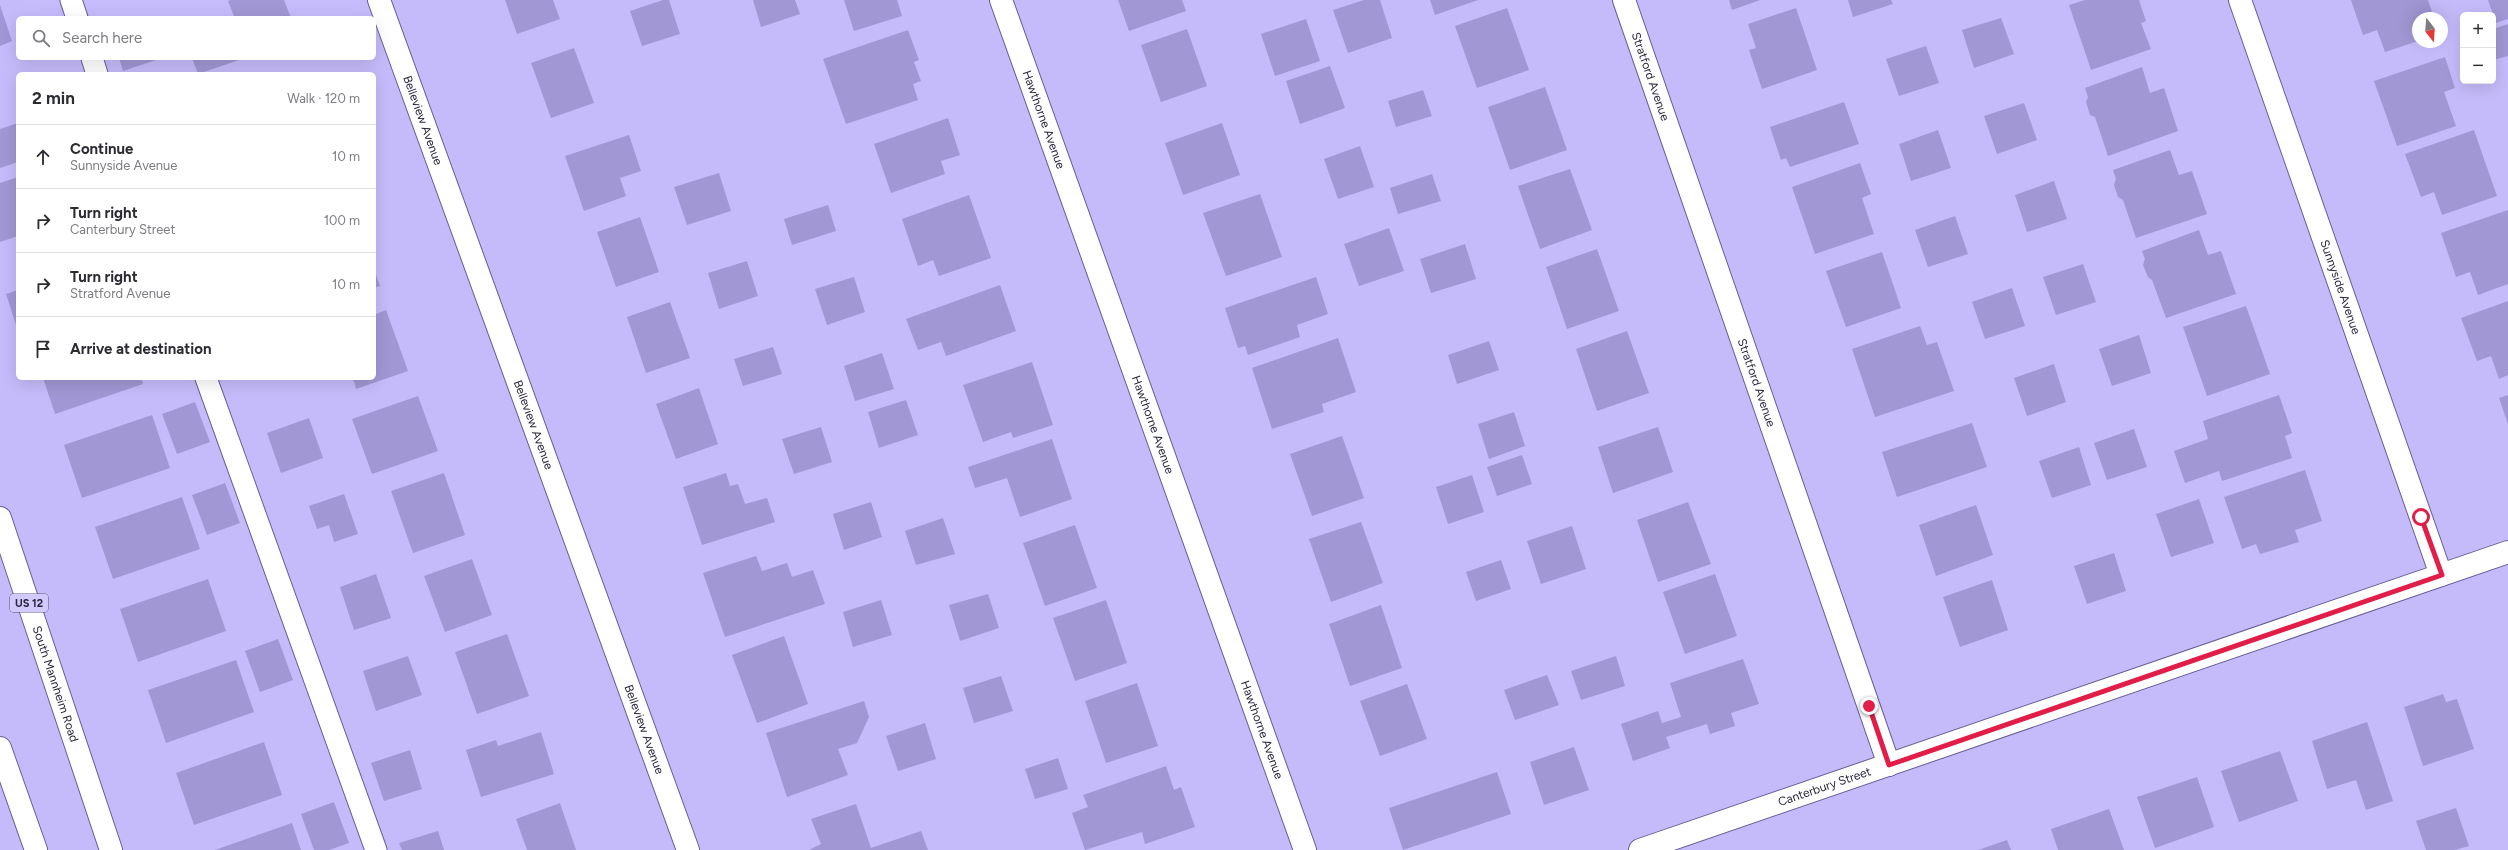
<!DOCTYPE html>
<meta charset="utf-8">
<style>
body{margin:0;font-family:Figtree,sans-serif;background:#f2f2f3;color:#2b2b33}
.controls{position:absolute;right:12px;top:12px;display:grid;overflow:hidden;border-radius:6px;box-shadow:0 4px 16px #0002}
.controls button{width:36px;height:36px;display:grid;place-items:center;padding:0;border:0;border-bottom:1px solid #e1e1e2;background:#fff;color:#2b2b33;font:20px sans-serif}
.compass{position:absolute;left:2412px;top:12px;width:36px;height:36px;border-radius:50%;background:#fff;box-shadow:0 4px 16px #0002;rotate:163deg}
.stop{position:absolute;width:12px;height:12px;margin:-9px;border:3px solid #e11d48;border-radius:50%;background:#fff}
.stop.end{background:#e11d48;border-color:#fff;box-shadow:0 1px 4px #0008}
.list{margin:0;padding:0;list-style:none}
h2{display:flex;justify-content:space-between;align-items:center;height:52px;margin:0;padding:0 16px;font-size:17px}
h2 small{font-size:13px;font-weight:400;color:#7c7c81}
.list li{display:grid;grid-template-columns:26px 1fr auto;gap:12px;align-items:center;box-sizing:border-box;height:64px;padding:0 16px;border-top:1px solid #e1e1e2}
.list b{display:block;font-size:15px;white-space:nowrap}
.list p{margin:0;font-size:13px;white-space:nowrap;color:#7c7c81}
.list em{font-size:13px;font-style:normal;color:#7c7c81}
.icon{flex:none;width:22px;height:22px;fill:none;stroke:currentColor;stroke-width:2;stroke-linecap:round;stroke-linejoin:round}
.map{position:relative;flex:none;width:2508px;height:850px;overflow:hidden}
.search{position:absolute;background:#fff;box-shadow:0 4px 16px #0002;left:16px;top:16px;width:360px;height:44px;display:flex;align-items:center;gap:10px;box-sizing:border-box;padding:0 14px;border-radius:6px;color:#7c7c81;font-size:15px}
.panel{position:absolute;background:#fff;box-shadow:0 4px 16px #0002;left:16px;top:72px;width:360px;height:308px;border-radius:6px}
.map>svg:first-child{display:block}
.building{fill:#a197d4}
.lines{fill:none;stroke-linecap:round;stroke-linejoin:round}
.lane-casing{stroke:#695d96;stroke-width:23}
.street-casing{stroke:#695d96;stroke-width:24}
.primary-casing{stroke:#695d96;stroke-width:24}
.lane{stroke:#fff;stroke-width:21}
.street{stroke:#fff;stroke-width:22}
.primary{stroke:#fff;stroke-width:22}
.route{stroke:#e11d48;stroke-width:5}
.labels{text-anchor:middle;stroke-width:3;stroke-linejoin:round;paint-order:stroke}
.shield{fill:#d2cafd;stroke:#5c5677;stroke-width:1}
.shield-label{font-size:11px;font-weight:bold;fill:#2a253d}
.street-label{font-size:12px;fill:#2a253d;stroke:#d2cafd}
</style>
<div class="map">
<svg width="2508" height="850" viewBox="0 0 2508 850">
<rect width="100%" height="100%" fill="#c6bbfa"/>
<path class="building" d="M 231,0 L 284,0 L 291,18 L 228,18 L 234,16 L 228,1 Z
M 505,0 L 553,0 L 560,19 L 517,34 Z
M 663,0 L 669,0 L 680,34 L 642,46 L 630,11 Z
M 753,0 L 795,0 L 800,14 L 761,27 Z
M 844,0 L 897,0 L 902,16 L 854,31 Z
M 1118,0 L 1182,0 L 1186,11 L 1129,31 Z
M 1364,0 L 1380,0 L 1392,38 L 1348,53 L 1333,10 Z
M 1430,0 L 1478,0 L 1435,15 Z
M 1729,0 L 1760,0 L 1732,10 Z
M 1848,0 L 1891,0 L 1893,4 L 1853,17 Z
M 2085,0 L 2139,0 L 2146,21 L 2141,23 L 2151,49 L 2091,70 L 2069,5 Z
M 2351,0 L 2428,0 L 2434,18 L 2418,18 L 2418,41 L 2385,52 L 2377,30 L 2363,35 Z
M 2488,0 L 2508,0 L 2508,19 L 2496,23 Z
M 0,5 L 12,41 L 0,46 Z
M 1507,8 L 1529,70 L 1477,88 L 1455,26 Z
M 1796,8 L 1817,70 L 1762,89 L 1749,50 L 1756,48 L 1748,24 Z
M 2001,18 L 2014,54 L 1974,68 L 1962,30 Z
M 1306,19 L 1320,61 L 1275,76 L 1261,34 Z
M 2508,24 L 2508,56 L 2493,60 L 2493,29 Z
M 1187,29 L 1207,86 L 1161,102 L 1141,45 Z
M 908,30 L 919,60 L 914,62 L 921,81 L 913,84 L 918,100 L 846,124 L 823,59 Z
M 1926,46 L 1939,83 L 1899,96 L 1886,59 Z
M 574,48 L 594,103 L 551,118 L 531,63 Z
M 2445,57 L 2455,88 L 2444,92 L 2456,126 L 2397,146 L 2374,81 Z
M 119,58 L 162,58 L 123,71 Z
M 192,58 L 245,58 L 198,74 Z
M 1330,66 L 1345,108 L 1300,124 L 1286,81 Z
M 2142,67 L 2150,93 L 2164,88 L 2178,131 L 2108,156 L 2095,117 L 2090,115 L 2086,102 L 2088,97 L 2085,88 Z
M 1545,87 L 1567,150 L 1510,170 L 1488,107 Z
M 1423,90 L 1432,116 L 1396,127 L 1388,101 Z
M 1844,102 L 1859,144 L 1790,167 L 1786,158 L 1781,160 L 1770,127 Z
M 2024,103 L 2037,140 L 1997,154 L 1984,116 Z
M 948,118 L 960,155 L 941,161 L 945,174 L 891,193 L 874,144 Z
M 18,123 L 18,162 L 0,168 L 0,129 Z
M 1222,123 L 1240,175 L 1183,195 L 1165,143 Z
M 1938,130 L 1951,168 L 1911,181 L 1899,144 Z
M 2474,130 L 2497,196 L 2442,215 L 2434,192 L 2421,197 L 2405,154 Z
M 629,135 L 641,171 L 620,178 L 626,196 L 584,211 L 565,156 Z
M 1360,146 L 1374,187 L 1338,199 L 1324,159 Z
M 2170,150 L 2179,175 L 2192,171 L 2207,214 L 2136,238 L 2123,200 L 2118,197 L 2114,185 L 2116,179 L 2113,170 Z
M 1860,163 L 1871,194 L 1862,198 L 1874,234 L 1815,254 L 1792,187 Z
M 1570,169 L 1592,230 L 1540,249 L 1518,186 Z
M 719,173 L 731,211 L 687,225 L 674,187 Z
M 1432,174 L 1441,201 L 1398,214 L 1390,188 Z
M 18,177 L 18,236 L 0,242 L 0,183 Z
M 2054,181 L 2067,219 L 2027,232 L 2015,195 Z
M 1260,194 L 1282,257 L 1226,276 L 1203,213 Z
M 969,195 L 991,258 L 939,276 L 933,260 L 918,266 L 902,219 Z
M 828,205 L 836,231 L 792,245 L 784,219 Z
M 2508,210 L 2508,284 L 2478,295 L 2470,272 L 2456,277 L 2441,233 Z
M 1955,216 L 1968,254 L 1928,267 L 1915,230 Z
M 640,217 L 659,272 L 616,287 L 597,232 Z
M 1389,228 L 1404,271 L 1359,286 L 1344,244 Z
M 2199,230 L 2208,255 L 2221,251 L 2236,294 L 2166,318 L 2152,280 L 2148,277 L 2143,265 L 2145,259 L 2142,251 Z
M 1465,244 L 1476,279 L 1431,293 L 1420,259 Z
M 1597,249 L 1619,311 L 1567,329 L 1546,267 Z
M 1882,252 L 1901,308 L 1846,327 L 1826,271 Z
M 747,261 L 758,296 L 719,309 L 708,273 Z
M 2083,264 L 2096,302 L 2056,315 L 2043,277 Z
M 374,269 L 380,286 L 374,288 Z
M 854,277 L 865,312 L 827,325 L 815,289 Z
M 1316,277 L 1328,314 L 1297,325 L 1300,337 L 1248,355 L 1245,346 L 1238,348 L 1225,308 Z
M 1000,285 L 1016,331 L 946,356 L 941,342 L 918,350 L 906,319 Z
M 2012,288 L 2025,326 L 1985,339 L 1972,302 Z
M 18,290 L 18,331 L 6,294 Z
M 2508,301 L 2508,375 L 2499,379 L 2491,356 L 2477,361 L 2461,318 Z
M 670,302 L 690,358 L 646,373 L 627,317 Z
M 2246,306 L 2270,374 L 2207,396 L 2183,327 Z
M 386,310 L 408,371 L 356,389 L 353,378 L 374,378 L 374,315 Z
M 1920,326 L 1927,345 L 1937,342 L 1954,391 L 1875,417 L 1852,349 Z
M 1627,331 L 1649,393 L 1597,411 L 1576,349 Z
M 2139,335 L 2151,373 L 2112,386 L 2099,349 Z
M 1338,338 L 1356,392 L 1322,404 L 1324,412 L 1272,429 L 1252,368 Z
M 1489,341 L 1499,370 L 1457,384 L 1448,355 Z
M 773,347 L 782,374 L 743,386 L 734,359 Z
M 882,353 L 894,389 L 855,401 L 844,366 Z
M 1032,362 L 1053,425 L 1013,438 L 1011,432 L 983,442 L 963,385 Z
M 2054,364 L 2066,402 L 2027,416 L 2014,378 Z
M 43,378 L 141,378 L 143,384 L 55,414 Z
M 699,388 L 718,444 L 676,459 L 656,404 Z
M 2279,395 L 2292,433 L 2285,436 L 2292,458 L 2222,481 L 2219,471 L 2185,483 L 2174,451 L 2208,439 L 2203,421 Z
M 2508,395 L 2508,424 L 2499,398 Z
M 418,396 L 438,451 L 372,474 L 352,419 Z
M 906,400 L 918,435 L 879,448 L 868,412 Z
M 195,402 L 210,442 L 177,454 L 162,414 Z
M 1514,412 L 1525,446 L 1489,459 L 1478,424 Z
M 152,415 L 170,468 L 82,498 L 64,445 Z
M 309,418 L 323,458 L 281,473 L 267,433 Z
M 1972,423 L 1987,467 L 1897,497 L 1882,452 Z
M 821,427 L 832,462 L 794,474 L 782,439 Z
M 1658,427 L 1673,472 L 1613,493 L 1598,447 Z
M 2134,429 L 2147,467 L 2107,480 L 2094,443 Z
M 1342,436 L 1364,498 L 1312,516 L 1290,454 Z
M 1052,439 L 1072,499 L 1020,517 L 1007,478 L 975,488 L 968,467 Z
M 2079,447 L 2091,485 L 2052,498 L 2039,461 Z
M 1522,455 L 1532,484 L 1497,496 L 1487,467 Z
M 2305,470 L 2322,521 L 2295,530 L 2299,542 L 2260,554 L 2256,544 L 2242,549 L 2224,497 Z
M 444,473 L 465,535 L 413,553 L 391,491 Z
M 726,473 L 730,486 L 738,484 L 745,504 L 767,498 L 775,522 L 702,545 L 683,487 Z
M 1472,475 L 1484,512 L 1448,524 L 1436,487 Z
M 225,483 L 240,523 L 207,535 L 192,495 Z
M 344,494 L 358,534 L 334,542 L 329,525 L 317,529 L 309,506 Z
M 182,497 L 200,549 L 113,579 L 95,527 Z
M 2199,499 L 2214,543 L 2171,557 L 2156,514 Z
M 871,502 L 882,537 L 844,550 L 833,514 Z
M 1688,502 L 1711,564 L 1658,582 L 1637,520 Z
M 1976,505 L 1993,555 L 1936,576 L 1919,525 Z
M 943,518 L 955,554 L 916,565 L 905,531 Z
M 1361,522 L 1383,583 L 1331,602 L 1309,539 Z
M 1075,525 L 1097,588 L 1045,606 L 1023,543 Z
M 1572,526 L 1586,569 L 1541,584 L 1527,541 Z
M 2114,553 L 2126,591 L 2087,604 L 2074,566 Z
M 756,556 L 762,571 L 787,563 L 792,577 L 813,570 L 825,604 L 725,637 L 703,573 Z
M 472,559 L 492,615 L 445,632 L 424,576 Z
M 1501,560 L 1511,589 L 1476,601 L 1466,572 Z
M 376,574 L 391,618 L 354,630 L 340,587 Z
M 1715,574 L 1737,636 L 1685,654 L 1663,592 Z
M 208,579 L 226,631 L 138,662 L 120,609 Z
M 1992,580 L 2008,630 L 1960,647 L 1943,597 Z
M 988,594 L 999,628 L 960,641 L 949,605 Z
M 881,600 L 892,635 L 853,647 L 843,612 Z
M 1106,600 L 1127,663 L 1075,681 L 1053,618 Z
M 1381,605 L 1402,668 L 1350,686 L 1329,624 Z
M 507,634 L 529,696 L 477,714 L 455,652 Z
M 784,636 L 808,704 L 757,723 L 732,655 Z
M 278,639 L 293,680 L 260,692 L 245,651 Z
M 408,656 L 422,695 L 376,711 L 363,671 Z
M 1616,656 L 1625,686 L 1581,700 L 1571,671 Z
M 1743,659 L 1759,704 L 1731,713 L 1735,726 L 1710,734 L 1707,724 L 1666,737 L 1670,748 L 1633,761 L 1621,724 L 1658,711 L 1662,723 L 1681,717 L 1670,683 Z
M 236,660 L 254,712 L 166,743 L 148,690 Z
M 1547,675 L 1559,705 L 1515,720 L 1504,690 Z
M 1001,676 L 1013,711 L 974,723 L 963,688 Z
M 1137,683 L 1158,746 L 1106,763 L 1085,701 Z
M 1407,684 L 1427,739 L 1380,756 L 1360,701 Z
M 2443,694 L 2446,702 L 2457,699 L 2474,749 L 2423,766 L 2404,707 Z
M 864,701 L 869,717 L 857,743 L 838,749 L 848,775 L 787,797 L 766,733 Z
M 2367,722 L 2393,801 L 2366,810 L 2356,780 L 2327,789 L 2312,741 Z
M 925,723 L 936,759 L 898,771 L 886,736 Z
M 541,732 L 554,774 L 481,797 L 466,750 L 496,740 L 498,746 Z
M 264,742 L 282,795 L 194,825 L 176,773 Z
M 1574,747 L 1589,790 L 1544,805 L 1530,762 Z
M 410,750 L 422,789 L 384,801 L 371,763 Z
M 2280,751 L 2298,801 L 2239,822 L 2221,771 Z
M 1058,758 L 1068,789 L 1035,799 L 1025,769 Z
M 1166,766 L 1174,790 L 1181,787 L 1195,827 L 1145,844 L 1142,832 L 1085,850 L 1072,813 L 1088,807 L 1083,795 Z
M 1497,772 L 1511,814 L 1403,850 L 1389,808 Z
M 2197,777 L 2214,827 L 2155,848 L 2137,797 Z
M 334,802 L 349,843 L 329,850 L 314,850 L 301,814 Z
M 560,803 L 576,850 L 527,850 L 516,819 Z
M 856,804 L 871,848 L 921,831 L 928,850 L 809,850 L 821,844 L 811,819 Z
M 2456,808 L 2469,846 L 2455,850 L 2426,850 L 2416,821 Z
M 2109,809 L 2124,850 L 2058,850 L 2051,829 Z
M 292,823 L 301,850 L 215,850 Z
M 438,831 L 444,850 L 402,850 L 399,843 Z
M 2007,840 L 2011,850 L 1978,850 Z"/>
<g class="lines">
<g class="lane-casing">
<path id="lane" d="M 71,0 L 77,18
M 92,58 L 97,74
M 206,378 L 376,850"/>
</g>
<g class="street-casing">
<g id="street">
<path id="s1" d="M 379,0 L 688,850"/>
<path id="s2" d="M 1001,0 L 1305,850"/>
<path id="s3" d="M 1624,0 L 1889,765"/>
<path id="s4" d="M 2240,0 L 2441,575"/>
<path id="s5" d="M 1640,850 L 2508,552"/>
</g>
</g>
<g class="primary-casing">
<g id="primary">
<path id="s6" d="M 0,518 L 111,850"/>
<path d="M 0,748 L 36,850"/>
</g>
</g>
<use href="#lane" class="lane"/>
<use href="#street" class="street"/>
<use href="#primary" class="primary"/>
</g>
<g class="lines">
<path class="route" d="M 1869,706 L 1889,765 L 2442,575 L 2421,517"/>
</g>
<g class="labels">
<rect class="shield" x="10" y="594" width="38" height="18" rx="3"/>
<g class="shield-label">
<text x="29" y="607">US 12</text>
</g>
<g class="street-label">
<text dy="4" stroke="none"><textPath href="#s3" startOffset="81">Stratford Avenue</textPath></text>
<text dy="4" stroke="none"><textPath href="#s2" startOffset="127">Hawthorne Avenue</textPath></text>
<text dy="4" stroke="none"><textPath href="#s1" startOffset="128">Belleview Avenue</textPath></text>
<text dy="4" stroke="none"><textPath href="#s4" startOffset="304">Sunnyside Avenue</textPath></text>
<text dy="4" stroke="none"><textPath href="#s3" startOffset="405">Stratford Avenue</textPath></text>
<text dy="4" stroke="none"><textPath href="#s1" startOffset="452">Belleview Avenue</textPath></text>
<text dy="4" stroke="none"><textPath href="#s2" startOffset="451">Hawthorne Avenue</textPath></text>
<text dy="4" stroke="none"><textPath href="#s6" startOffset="175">South Mannheim Road</textPath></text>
<text dy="4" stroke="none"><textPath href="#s1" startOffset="776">Belleview Avenue</textPath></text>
<text dy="4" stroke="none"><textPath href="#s2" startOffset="775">Hawthorne Avenue</textPath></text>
<text dy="4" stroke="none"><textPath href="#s5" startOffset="195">Canterbury Street</textPath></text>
</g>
</g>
</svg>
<div class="controls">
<button>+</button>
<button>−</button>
</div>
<svg class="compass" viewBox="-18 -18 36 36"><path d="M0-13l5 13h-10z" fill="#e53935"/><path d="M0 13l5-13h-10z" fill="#7c7c81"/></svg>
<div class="stop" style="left:2421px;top:517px"></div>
<div class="stop end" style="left:1869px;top:706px"></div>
<div class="search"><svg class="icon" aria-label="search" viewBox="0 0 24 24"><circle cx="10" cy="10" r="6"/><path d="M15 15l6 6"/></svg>Search here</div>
<section class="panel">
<h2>2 min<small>Walk · 120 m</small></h2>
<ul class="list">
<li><svg class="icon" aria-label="ahead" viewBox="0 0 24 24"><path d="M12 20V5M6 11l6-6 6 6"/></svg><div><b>Continue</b><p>Sunnyside Avenue</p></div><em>10 m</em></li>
<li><svg class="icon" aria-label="right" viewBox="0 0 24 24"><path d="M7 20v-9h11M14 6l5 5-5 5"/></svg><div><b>Turn right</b><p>Canterbury Street</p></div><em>100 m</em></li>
<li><svg class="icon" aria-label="right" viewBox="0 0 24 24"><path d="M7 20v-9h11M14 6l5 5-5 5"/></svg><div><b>Turn right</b><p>Stratford Avenue</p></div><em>10 m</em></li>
<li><svg class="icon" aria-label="arrive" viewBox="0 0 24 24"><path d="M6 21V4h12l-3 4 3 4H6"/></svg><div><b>Arrive at destination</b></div></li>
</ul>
</section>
</div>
